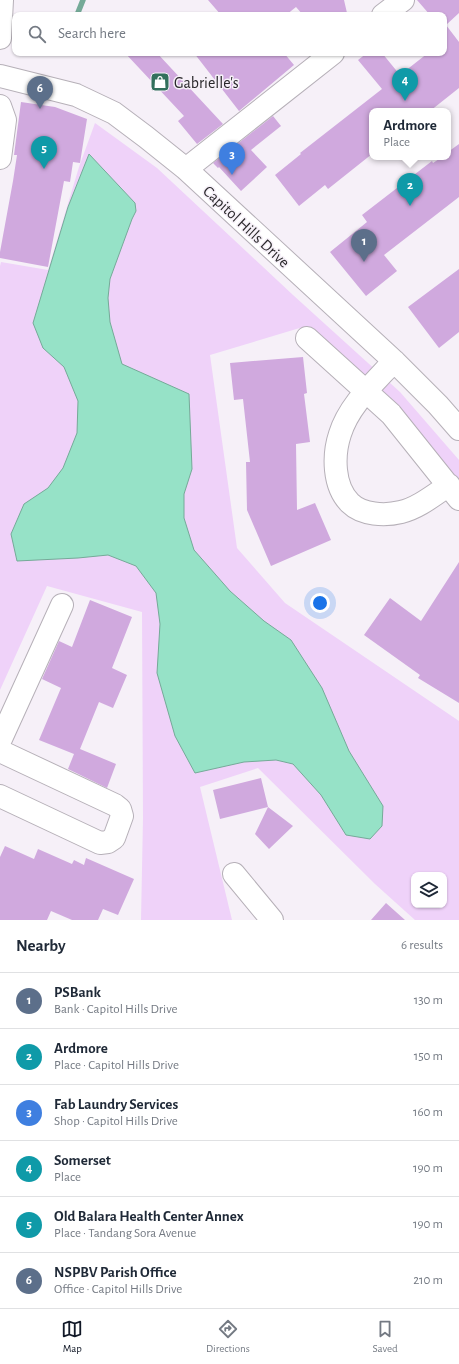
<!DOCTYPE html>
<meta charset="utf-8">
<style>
body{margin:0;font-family:"Alegreya Sans",sans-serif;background:#f6f6f7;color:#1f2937}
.controls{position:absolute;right:12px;bottom:12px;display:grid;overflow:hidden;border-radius:8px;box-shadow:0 1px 3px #0004}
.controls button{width:36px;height:36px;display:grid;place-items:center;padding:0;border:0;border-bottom:1px solid #e0e1e3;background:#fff;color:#1f2937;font:20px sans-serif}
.you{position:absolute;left:320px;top:603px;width:14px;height:14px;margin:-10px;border:3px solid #fff;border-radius:50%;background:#1a73e8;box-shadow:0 0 0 6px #1a73e833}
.badge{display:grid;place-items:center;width:26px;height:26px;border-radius:50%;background:#111827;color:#fff;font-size:13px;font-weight:700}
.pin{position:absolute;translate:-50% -33px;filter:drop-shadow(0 1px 2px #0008)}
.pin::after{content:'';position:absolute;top:21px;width:14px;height:12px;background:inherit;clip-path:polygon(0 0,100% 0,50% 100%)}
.popup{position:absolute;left:369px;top:108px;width:82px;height:52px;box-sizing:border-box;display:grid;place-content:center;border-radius:8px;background:#fff;filter:drop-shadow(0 1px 3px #0005);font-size:13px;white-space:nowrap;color:#747a83}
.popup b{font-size:15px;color:#1f2937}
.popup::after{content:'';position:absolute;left:50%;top:100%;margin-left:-8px;border:8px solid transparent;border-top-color:#fff}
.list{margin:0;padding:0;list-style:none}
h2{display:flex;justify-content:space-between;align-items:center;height:52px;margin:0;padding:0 16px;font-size:17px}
h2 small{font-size:13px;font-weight:400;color:#747a83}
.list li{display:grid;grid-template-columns:26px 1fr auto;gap:12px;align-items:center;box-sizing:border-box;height:56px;padding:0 16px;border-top:1px solid #e0e1e3}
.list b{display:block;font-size:15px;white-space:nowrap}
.list p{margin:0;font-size:13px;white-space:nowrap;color:#747a83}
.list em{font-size:13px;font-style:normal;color:#747a83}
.icon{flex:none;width:22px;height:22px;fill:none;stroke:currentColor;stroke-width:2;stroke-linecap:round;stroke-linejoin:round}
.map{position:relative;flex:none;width:459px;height:920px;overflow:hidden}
.search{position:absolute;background:#fff;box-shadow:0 1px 3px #0004;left:12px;right:12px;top:12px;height:44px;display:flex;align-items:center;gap:10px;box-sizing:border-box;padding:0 14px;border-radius:8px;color:#747a83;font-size:15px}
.sheet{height:388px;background:#fff}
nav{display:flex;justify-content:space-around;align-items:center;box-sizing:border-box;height:56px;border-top:1px solid #e0e1e3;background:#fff;font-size:11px;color:#747a83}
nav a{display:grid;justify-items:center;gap:2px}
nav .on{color:#111827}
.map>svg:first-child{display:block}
.green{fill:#efd2f9;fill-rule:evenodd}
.water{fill:#96e2c7;stroke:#75aa98}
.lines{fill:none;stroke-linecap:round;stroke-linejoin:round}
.stream{stroke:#75aa98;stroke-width:5.5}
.building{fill:#d0a9de}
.minor-casing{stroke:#b6b0b8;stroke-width:24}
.major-casing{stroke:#b6b0b8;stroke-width:24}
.minor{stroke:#fff;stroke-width:22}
.major{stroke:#fff;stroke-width:22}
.labels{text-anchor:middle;stroke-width:3;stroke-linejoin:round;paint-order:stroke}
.poi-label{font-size:16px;fill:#29272a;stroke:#f6f0f8;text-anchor:start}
.street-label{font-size:16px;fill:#29272a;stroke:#f6f0f8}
</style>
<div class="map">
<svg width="459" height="920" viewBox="0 0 459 920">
<rect width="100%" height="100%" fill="#f6f0f8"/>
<path class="green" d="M 95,123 L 157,168 L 293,295 L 400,392 L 459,460 L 459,489 L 410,428 L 303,327 L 210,355 L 237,548 L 285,603 L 459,721 L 459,920 L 415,920 L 375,884 L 258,768 L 200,787 L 232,920 L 141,920 L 143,818 L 142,612 L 47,586 L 0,690 L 0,266 L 1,262 L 48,270 L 79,167 ZM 414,875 L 444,875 L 444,905 L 414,905 Z"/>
<path class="water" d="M 89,154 L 135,203 L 136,211 L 132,219 L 110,279 L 108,298 L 110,322 L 122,364 L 189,394 L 192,469 L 184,494 L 184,518 L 194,550 L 230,591 L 264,621 L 291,640 L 322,688 L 349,751 L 383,806 L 382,826 L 370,839 L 346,835 L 321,795 L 293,764 L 276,760 L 244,762 L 195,773 L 175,736 L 157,673 L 160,624 L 156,593 L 136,566 L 108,555 L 78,558 L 17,561 L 11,534 L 24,504 L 48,488 L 63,468 L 77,433 L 78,401 L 64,367 L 43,348 L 33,323 L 68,207 Z"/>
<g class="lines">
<path class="stream" d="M 77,15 L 83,0"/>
</g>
<path class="building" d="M 208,0 L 344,0 L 347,13 L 337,15 L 303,15 L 296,7 L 286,15 L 221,15 Z
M 417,0 L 459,0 L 459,13 L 446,25 L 459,42 L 459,88 L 430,111 L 372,111 L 372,154 L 328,189 L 325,185 L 299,206 L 275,175 L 301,154 L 300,153 L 382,89 L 358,60 L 367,53 L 382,53 L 400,75 L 428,53 L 444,53 L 444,15 L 430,15 Z
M 125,53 L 157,53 L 223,124 L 197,144 L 178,121 L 184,116 Z
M 194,53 L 284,53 L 294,65 L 239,111 Z
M 21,102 L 55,107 L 87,119 L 80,163 L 73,162 L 70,182 L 64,181 L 48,267 L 0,258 L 0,252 L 13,181 L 17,155 L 14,155 Z
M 273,116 L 281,126 L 251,150 L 267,167 L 241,191 L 219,167 L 218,168 L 213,163 Z
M 459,144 L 459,197 L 384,255 L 397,271 L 366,296 L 330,252 L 367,222 L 362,215 L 432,161 L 433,163 L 442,157 L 448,157 L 448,152 Z
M 459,269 L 459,332 L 439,348 L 408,307 Z
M 303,357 L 307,393 L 304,394 L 310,442 L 296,444 L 297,510 L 315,503 L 331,540 L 271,566 L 247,510 L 246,462 L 250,462 L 243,399 L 234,400 L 230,363 Z
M 459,562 L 459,703 L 418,678 L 420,675 L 364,635 L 390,598 L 421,621 Z
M 90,600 L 132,617 L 112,668 L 127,675 L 113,708 L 99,702 L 80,749 L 116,764 L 107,788 L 68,769 L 74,754 L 39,740 L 61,688 L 42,679 L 59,641 L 72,647 Z
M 261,778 L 268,807 L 220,819 L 213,790 Z
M 268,807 L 293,826 L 269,849 L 255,834 Z
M 5,846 L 34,859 L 38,849 L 72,864 L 74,860 L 84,865 L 86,858 L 134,879 L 118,915 L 103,909 L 98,920 L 72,920 L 51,911 L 47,920 L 0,920 L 0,857 Z
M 386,903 L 405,920 L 371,920 Z"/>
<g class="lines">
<g class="minor-casing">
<path id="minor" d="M 383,15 L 403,0
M 0,76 L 76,95 L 114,113 L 146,137 L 186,169 L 394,361 L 438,405 L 459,429
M 186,169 L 333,53
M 307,338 L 391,414 L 459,499
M 394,361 C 374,383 349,405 340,434 C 333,455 333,486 350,503 C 362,515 385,516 401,512 C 418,508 434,495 449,485
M 0,741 L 62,605
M 0,751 L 115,805 L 120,809 L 122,816 L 114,838 L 108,842 L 100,843 L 0,796
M 234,874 L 272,920"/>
</g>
<g class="major-casing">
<path id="major" d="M 0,38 L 2,0
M 0,106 L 5,120 L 0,158"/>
</g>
<use href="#minor" class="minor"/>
<use href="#major" class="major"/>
</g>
<defs>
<g id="shop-square" transform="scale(1)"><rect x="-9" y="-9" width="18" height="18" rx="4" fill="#32705c" stroke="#f6f0f8"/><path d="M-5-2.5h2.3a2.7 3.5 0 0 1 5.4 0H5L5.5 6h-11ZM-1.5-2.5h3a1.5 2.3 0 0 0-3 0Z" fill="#fff"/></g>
</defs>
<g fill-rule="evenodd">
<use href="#shop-square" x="160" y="82"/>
</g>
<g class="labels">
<g class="poi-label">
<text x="174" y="88">Gabrielle's</text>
</g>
<g class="street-label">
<text transform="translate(247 226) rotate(43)" y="6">Capitol Hills Drive</text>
</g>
</g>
</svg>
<div class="controls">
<button><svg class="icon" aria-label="layers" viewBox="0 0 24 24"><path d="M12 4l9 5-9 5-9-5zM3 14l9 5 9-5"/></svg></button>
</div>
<div class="you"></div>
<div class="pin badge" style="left:364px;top:262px;background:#5c6f8a">1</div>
<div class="pin badge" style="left:410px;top:206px;background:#0f9aa8">2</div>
<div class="popup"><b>Ardmore</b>Place</div>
<div class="pin badge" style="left:232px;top:175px;background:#3f7fe0">3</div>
<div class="pin badge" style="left:405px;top:101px;background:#0f9aa8">4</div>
<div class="pin badge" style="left:44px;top:169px;background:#0f9aa8">5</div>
<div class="pin badge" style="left:40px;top:109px;background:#5c6f8a">6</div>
<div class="search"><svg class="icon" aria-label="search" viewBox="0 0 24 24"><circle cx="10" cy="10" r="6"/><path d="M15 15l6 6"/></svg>Search here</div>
</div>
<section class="sheet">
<h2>Nearby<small>6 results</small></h2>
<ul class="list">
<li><span class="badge" style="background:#5c6f8a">1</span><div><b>PSBank</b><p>Bank · Capitol Hills Drive</p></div><em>130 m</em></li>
<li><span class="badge" style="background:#0f9aa8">2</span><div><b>Ardmore</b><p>Place · Capitol Hills Drive</p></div><em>150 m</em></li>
<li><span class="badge" style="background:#3f7fe0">3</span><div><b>Fab Laundry Services</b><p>Shop · Capitol Hills Drive</p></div><em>160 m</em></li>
<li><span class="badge" style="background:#0f9aa8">4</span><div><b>Somerset</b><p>Place</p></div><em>190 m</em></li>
<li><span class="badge" style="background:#0f9aa8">5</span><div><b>Old Balara Health Center Annex</b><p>Place · Tandang Sora Avenue</p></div><em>190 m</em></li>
<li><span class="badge" style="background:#5c6f8a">6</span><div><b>NSPBV Parish Office</b><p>Office · Capitol Hills Drive</p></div><em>210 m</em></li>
</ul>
</section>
<nav>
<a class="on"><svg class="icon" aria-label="map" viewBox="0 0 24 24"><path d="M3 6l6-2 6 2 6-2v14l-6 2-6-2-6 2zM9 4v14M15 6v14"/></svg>Map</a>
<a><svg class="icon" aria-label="directions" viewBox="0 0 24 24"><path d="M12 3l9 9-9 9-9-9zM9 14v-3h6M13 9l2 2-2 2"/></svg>Directions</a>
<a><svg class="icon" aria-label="saved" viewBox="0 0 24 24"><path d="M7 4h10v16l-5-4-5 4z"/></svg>Saved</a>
</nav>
